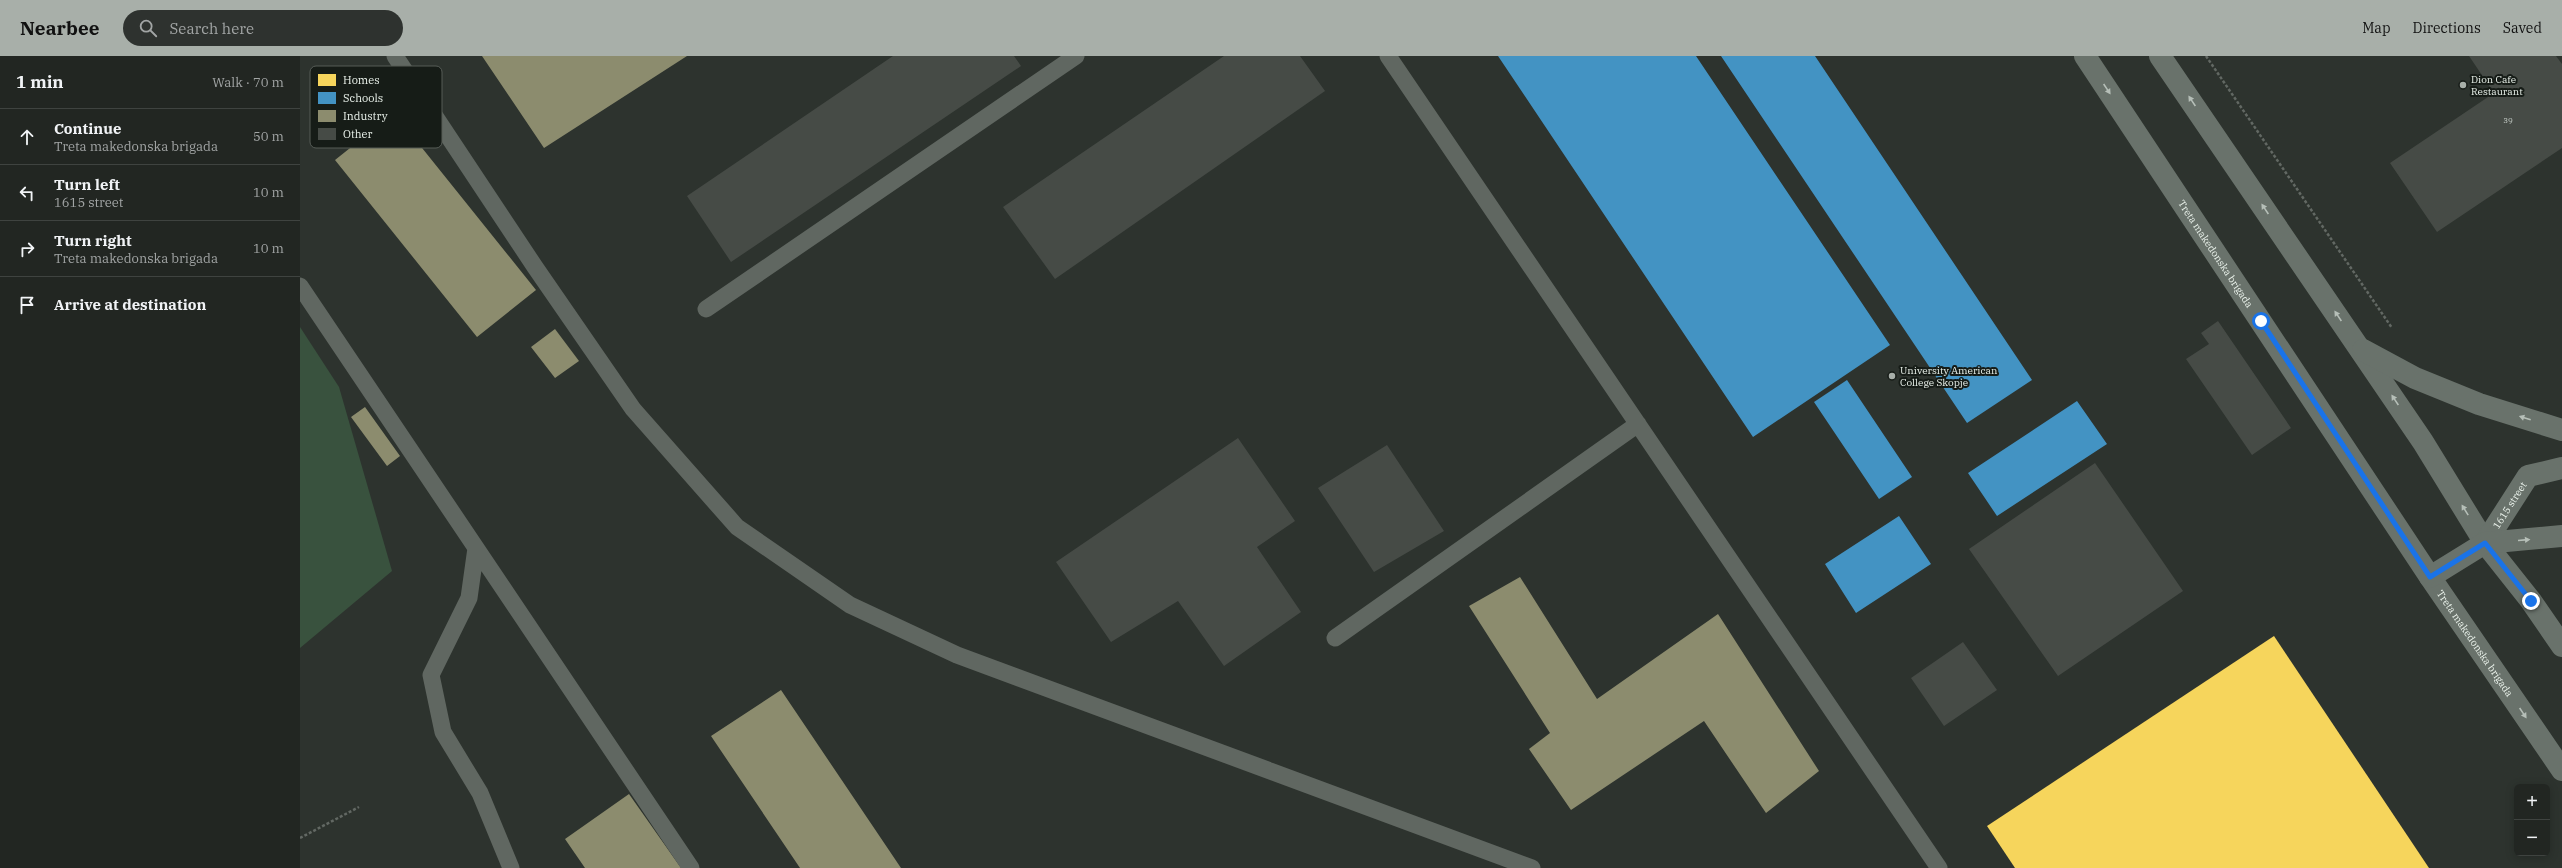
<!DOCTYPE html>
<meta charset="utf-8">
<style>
body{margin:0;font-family:"IBM Plex Serif",serif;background:#2e322f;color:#f1f3f6}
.controls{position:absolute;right:12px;bottom:12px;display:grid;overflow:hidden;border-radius:6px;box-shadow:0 2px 10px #0003}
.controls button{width:36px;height:36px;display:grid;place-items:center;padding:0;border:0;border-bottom:1px solid #3f4340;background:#222622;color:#f1f3f6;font:20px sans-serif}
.stop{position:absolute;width:12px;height:12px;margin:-9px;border:3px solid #1a73e8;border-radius:50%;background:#fff}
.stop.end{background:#1a73e8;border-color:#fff;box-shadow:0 1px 4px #0008}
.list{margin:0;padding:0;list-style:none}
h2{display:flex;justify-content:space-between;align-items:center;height:52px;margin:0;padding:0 16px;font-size:17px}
h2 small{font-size:13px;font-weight:400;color:#a2a5a5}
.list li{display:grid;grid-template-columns:26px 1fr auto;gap:12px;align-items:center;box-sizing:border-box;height:56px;padding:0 16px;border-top:1px solid #3f4340}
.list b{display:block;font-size:15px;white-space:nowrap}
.list p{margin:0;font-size:13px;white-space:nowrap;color:#a2a5a5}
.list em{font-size:13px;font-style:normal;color:#a2a5a5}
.icon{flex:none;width:22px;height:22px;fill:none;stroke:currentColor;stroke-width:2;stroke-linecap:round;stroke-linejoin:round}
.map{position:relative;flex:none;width:2262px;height:812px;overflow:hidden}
header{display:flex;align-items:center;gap:24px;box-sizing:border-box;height:56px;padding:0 20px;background:#a8afa9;color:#111}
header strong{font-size:19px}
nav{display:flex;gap:22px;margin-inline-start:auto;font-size:14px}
.search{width:280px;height:36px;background:#2e322f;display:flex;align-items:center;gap:10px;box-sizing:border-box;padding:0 14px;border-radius:22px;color:#a2a5a5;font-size:15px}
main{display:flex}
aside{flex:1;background:#222622}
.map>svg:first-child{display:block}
.green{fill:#39523e}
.homes{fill:#f6d55c}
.schools{fill:#4393c3}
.industry{fill:#8c8c6e}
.building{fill:#464b46}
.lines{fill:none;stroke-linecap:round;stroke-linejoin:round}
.path{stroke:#626863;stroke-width:2.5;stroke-dasharray:3 2;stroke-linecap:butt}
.lane{stroke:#606761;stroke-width:17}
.secondary{stroke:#69726b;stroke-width:22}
.oneway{fill:#b6bfb8}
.route{stroke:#1a73e8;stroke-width:5}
.poi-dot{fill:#a8afa9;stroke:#161c17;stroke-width:1.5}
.labels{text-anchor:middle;stroke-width:4;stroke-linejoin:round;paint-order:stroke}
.number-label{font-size:8px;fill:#c1c8c2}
.poi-label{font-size:10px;fill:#eaf2eb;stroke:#161c17;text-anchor:start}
.street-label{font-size:10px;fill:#eaf2eb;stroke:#161c17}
.key{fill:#161c17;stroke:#565c57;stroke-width:1}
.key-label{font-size:11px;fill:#eaf2eb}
</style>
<header>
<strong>Nearbee</strong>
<div class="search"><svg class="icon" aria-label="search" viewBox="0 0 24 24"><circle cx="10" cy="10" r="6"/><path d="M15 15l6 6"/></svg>Search here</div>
<nav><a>Map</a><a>Directions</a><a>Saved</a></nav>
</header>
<main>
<aside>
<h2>1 min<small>Walk · 70 m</small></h2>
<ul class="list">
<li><svg class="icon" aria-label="ahead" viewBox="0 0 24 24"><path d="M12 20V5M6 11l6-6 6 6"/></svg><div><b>Continue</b><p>Treta makedonska brigada</p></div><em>50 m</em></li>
<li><svg class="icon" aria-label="left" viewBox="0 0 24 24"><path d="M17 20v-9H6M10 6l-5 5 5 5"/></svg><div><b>Turn left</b><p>1615 street</p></div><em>10 m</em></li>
<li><svg class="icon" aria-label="right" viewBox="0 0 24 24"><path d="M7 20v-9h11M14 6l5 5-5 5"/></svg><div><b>Turn right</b><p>Treta makedonska brigada</p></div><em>10 m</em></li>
<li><svg class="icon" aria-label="arrive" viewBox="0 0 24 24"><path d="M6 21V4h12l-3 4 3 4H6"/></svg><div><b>Arrive at destination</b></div></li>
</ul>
</aside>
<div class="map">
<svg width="2262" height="812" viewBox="0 0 2262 812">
<rect width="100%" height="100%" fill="#2d332e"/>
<path class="green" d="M 0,271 L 39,331 L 92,515 L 0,592 Z"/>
<path class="homes" d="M 1974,580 L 2129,812 L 1715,812 L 1687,770 Z"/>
<path class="schools" d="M 1198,0 L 1396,0 L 1590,289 L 1453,381 Z
M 1421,0 L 1515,0 L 1732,324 L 1667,367 Z
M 1547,324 L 1612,421 L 1579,443 L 1514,346 Z
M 1777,345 L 1807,388 L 1697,460 L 1668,417 Z
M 1599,460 L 1631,508 L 1556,557 L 1525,508 Z"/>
<path class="industry" d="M 182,0 L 387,0 L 244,92 Z
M 94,57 L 236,234 L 177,281 L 35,104 Z
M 255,273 L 279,305 L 255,322 L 231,291 Z
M 65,351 L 100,400 L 87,410 L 51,361 Z
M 1220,521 L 1297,643 L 1418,558 L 1519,715 L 1466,757 L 1404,665 L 1271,754 L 1229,693 L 1250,677 L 1169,550 Z
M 481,634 L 601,812 L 500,812 L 411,680 Z
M 329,738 L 381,812 L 285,812 L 265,783 Z"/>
<path class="building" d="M 593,0 L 714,0 L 721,10 L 431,206 L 387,140 Z
M 924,0 L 1000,0 L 1025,35 L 755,223 L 703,151 Z
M 2169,0 L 2256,0 L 2262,8 L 2262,92 L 2137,176 L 2090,107 L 2194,37 Z
M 1918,265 L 1991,372 L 1952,399 L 1886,303 L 1909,288 L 1901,277 Z
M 938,382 L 995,465 L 957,491 L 1001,556 L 924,610 L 878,545 L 811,586 L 756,506 Z
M 1087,389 L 1144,475 L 1074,516 L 1018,432 Z
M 1795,407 L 1883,535 L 1758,620 L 1669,493 Z
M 1663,586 L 1697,634 L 1644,670 L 1611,622 Z"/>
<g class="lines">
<path class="path" d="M 1906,0 L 2092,272
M 0,782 L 59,751"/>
<path class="lane" d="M 95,0 L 235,211 L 333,353 L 437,471 L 550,549 L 657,599 L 1232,812
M 1088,0 L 1639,812
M 0,230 L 391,812
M 406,253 L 776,0
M 176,492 L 169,542 L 131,619 L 143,676 L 180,737 L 211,812
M 1035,582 L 1338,368"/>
<g class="secondary">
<path id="s1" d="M 1785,0 L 2130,521 L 2262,714"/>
<path d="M 1860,0 L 2123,386 L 2185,487 L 2231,545 L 2262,590"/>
<path d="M 2063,294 L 2115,322 L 2179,348 L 2262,374"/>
<path id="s2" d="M 2185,487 L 2228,420 L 2262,412"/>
<path d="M 2130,521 L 2185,487 L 2262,480"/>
</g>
</g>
<defs><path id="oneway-solid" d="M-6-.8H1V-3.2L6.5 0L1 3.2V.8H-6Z"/></defs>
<g class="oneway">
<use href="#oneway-solid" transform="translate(1807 33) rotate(56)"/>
<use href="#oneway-solid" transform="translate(1892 45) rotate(-124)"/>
<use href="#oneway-solid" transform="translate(1965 153) rotate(-124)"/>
<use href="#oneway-solid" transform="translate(2038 260) rotate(-124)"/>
<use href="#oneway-solid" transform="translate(2095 344) rotate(-124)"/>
<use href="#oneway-solid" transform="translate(2225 362) rotate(-162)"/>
<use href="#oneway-solid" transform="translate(2165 454) rotate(-122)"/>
<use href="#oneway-solid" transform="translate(2224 484) rotate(-5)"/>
<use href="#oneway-solid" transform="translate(2223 657) rotate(56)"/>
</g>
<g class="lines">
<path class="route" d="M 1961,265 L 2130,521 L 2185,487 L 2231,545"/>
</g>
<g class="poi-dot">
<circle cx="2163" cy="29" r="4"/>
<circle cx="1592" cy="320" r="4"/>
</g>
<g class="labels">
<g class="number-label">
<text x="2208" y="67">39</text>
</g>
<g class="poi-label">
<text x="2171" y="27">Dion Cafe<tspan x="2171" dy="12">Restaurant</tspan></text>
<text x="1600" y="318">University American<tspan x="1600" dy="12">College Skopje</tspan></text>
</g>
<g class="street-label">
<text dy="4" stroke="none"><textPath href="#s1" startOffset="237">Treta makedonska brigada</textPath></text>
<text dy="4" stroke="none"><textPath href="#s2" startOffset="45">1615 street</textPath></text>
<text dy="4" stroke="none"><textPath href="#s1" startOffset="705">Treta makedonska brigada</textPath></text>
</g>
</g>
<rect x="10" y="10" width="132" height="82" rx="6" class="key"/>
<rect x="18" y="18" width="18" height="12" fill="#f6d55c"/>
<rect x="18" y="36" width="18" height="12" fill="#4393c3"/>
<rect x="18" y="54" width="18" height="12" fill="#8c8c6e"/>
<rect x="18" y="72" width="18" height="12" fill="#464b46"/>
<g class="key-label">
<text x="43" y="28">Homes</text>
<text x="43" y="46">Schools</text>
<text x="43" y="64">Industry</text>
<text x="43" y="82">Other</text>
</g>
</svg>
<div class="controls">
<button>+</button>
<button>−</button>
</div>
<div class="stop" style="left:1961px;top:265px"></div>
<div class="stop end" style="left:2231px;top:545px"></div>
</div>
</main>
